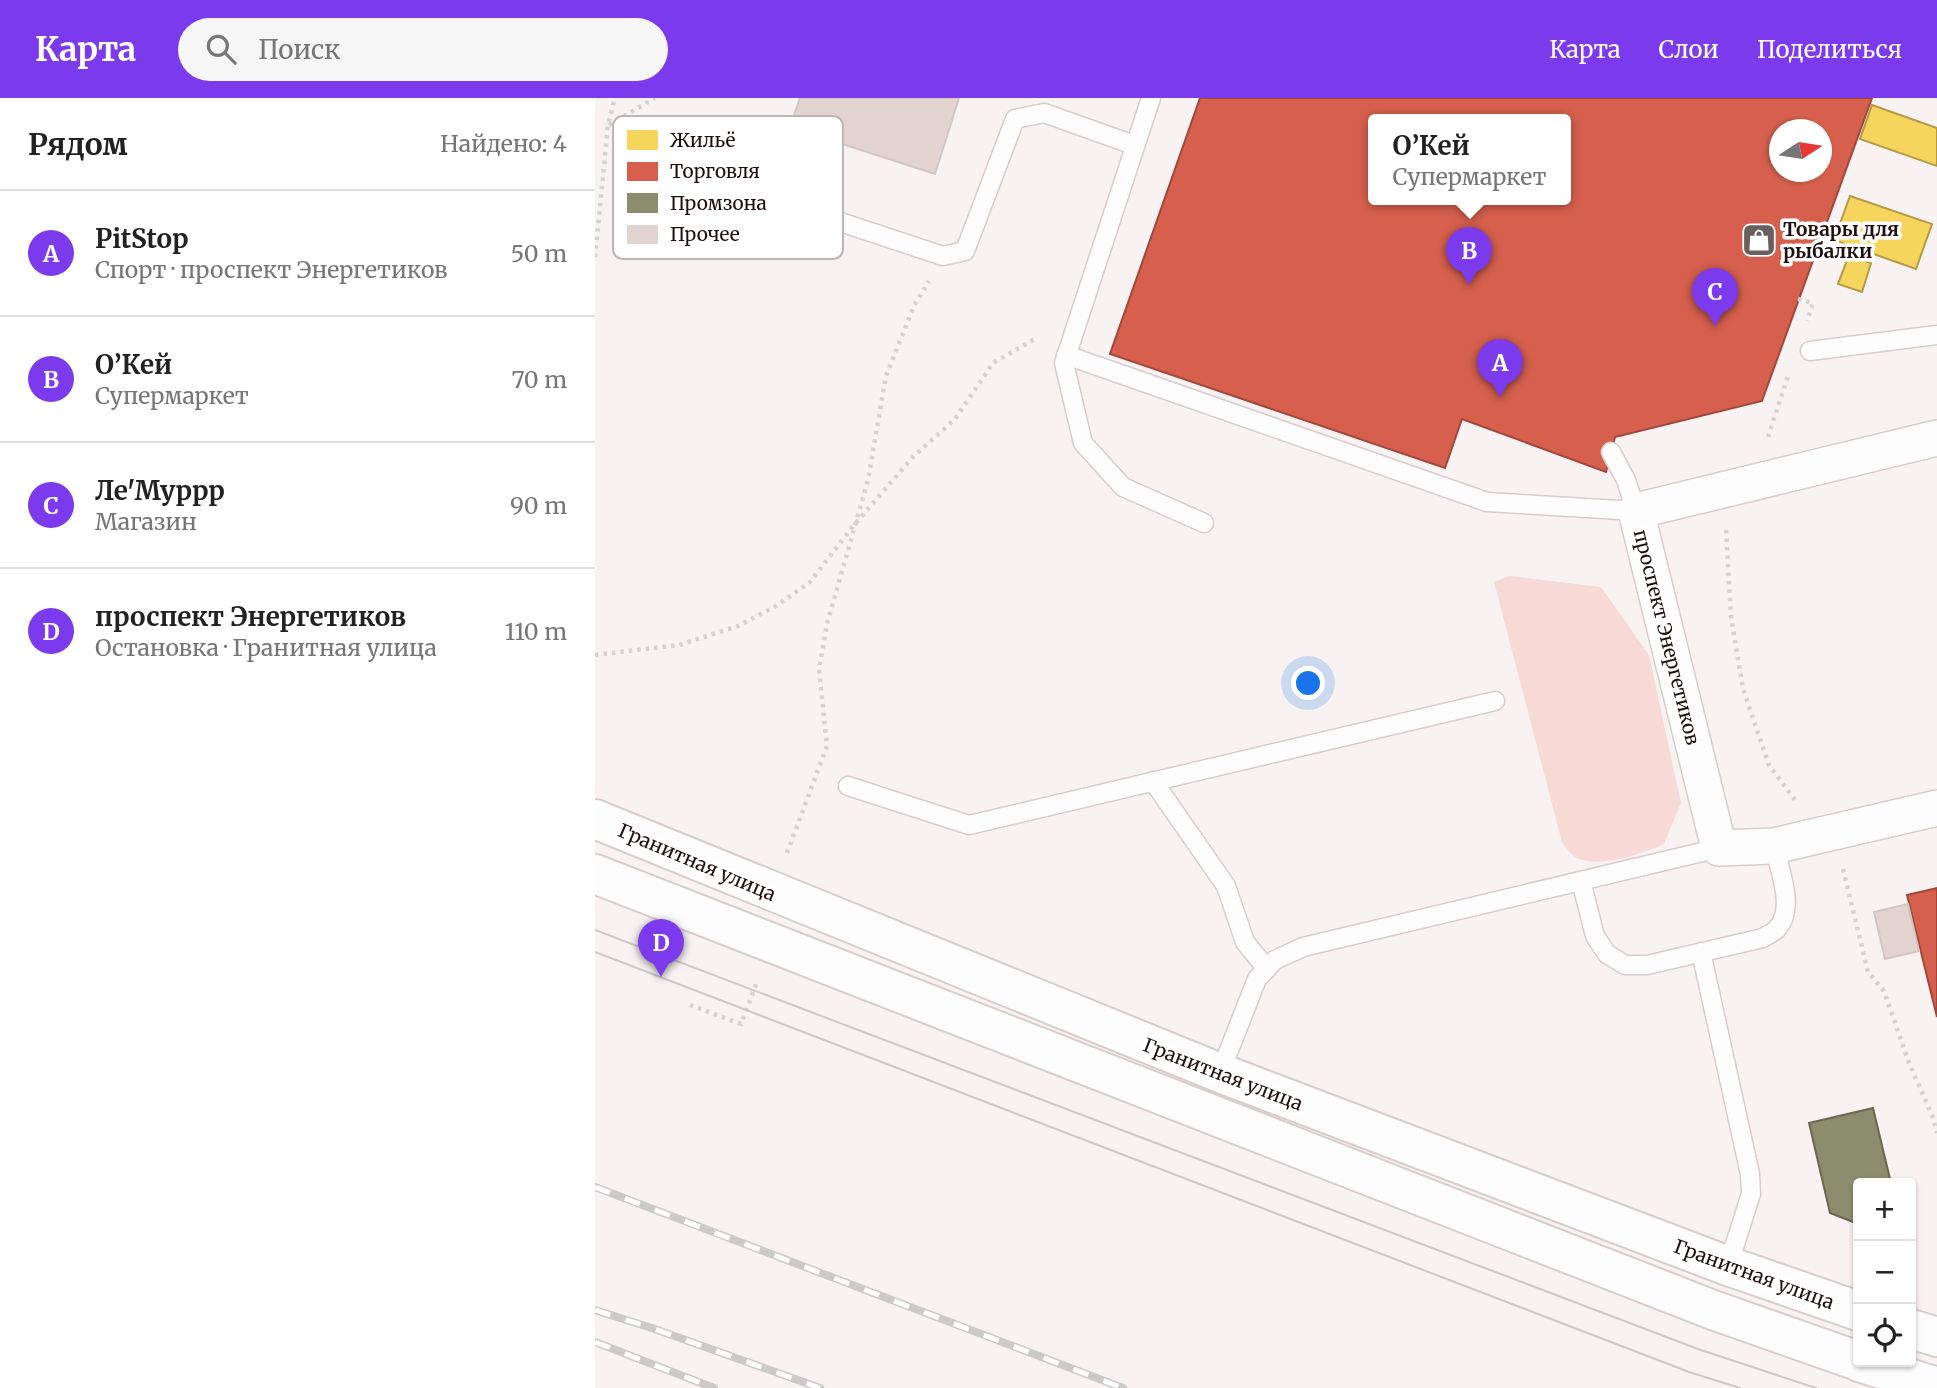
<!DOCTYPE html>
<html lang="ru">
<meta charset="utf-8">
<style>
body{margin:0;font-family:Merriweather,serif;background:#f6f6f6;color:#222}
.controls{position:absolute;right:21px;bottom:21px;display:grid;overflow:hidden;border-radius:7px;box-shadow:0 2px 5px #0004}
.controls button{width:63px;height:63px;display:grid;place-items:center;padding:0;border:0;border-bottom:2px solid #e0e0e0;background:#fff;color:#222;font:35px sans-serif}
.compass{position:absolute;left:1174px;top:21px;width:63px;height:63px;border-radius:50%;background:#fff;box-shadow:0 2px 5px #0004;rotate:78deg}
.you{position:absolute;left:714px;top:586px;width:24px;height:24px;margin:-18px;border:5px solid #fff;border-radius:50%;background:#1a73e8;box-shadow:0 0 0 10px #1a73e833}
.badge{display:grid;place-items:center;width:46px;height:46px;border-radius:50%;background:#7c3aed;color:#fff;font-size:23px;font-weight:700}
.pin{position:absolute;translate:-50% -58px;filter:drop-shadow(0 2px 4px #0008)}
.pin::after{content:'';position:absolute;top:37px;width:24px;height:21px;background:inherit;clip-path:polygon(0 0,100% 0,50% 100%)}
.popup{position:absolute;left:773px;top:16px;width:203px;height:91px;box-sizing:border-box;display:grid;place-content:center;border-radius:7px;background:#fff;filter:drop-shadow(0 2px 5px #0005);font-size:23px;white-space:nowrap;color:#767676}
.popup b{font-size:26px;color:#222}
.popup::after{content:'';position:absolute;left:50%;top:100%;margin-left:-14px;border:14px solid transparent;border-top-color:#fff}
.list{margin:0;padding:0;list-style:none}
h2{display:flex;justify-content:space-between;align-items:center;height:91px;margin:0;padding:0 28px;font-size:30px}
h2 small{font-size:23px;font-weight:400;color:#767676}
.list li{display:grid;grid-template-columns:46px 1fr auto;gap:21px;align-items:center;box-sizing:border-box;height:126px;padding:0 28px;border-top:2px solid #e0e0e0}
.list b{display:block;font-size:26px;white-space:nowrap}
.list p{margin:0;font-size:23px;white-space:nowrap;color:#767676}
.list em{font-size:23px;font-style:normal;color:#767676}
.icon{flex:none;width:38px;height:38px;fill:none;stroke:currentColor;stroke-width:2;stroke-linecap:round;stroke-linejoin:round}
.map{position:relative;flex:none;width:1342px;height:1290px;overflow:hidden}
header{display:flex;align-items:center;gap:42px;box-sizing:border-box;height:98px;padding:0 35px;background:#7c3aed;color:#fff}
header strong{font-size:33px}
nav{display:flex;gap:38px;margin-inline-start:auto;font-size:24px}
.search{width:490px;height:63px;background:#f6f6f6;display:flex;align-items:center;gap:18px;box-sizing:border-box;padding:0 24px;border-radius:38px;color:#767676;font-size:26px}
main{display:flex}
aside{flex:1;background:#fff}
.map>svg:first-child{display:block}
.green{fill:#f7dad5}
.homes{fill:#f6d55c;stroke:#b59a45;stroke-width:2}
.shops{fill:#d6604d;stroke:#9f483a;stroke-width:2;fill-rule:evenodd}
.industry{fill:#8c8c6e;stroke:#6b6751;stroke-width:2}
.building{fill:#e3d3d0;stroke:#d0c6c5;stroke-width:2}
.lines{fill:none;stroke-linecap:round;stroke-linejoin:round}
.service-casing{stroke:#d7cdcc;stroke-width:21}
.minor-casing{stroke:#d7cdcc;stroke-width:38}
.tertiary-casing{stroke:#d7cdcc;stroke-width:42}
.path{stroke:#d4d3d3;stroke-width:4.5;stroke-dasharray:3.5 5;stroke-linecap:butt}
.service{stroke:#fefdfd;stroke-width:18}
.minor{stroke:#fefdfd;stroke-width:35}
.tertiary{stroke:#fefdfd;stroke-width:38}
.tram{stroke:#cbc9c9;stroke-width:2}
.rail-casing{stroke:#cbc9c9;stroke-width:8}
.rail{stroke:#fff;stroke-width:5;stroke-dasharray:16;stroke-linecap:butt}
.labels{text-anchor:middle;stroke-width:7;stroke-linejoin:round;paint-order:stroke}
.poi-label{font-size:19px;font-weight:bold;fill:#1e100e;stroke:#fff;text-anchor:start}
.street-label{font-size:19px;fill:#1e100e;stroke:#fff}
.key{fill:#fff;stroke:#bcb7b7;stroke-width:2}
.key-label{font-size:19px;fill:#1e100e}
</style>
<header>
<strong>Карта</strong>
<div class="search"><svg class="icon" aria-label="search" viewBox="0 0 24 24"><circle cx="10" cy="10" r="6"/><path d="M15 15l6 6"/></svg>Поиск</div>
<nav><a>Карта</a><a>Слои</a><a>Поделиться</a></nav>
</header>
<main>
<aside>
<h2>Рядом<small>Найдено: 4</small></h2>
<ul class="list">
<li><span class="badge">A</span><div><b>PitStop</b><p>Спорт · проспект Энергетиков</p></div><em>50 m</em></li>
<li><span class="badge">B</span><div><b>О’Кей</b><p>Супермаркет</p></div><em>70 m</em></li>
<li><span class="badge">C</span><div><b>Ле'Муррр</b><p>Магазин</p></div><em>90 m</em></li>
<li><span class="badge">D</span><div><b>проспект Энергетиков</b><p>Остановка · Гранитная улица</p></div><em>110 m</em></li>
</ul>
</aside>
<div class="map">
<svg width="1342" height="1290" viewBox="0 0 1342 1290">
<rect width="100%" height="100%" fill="#f8f3f2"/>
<path class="green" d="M 915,478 L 1006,489 L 1054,557 L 1086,705 L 1069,746 C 1048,755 1005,771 982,760 C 976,757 971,749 967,744 L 899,484 Z"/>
<path class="homes" d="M 1277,7 L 1342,30 L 1342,68 L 1265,41 Z
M 1255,98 L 1337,126 L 1321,171 L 1239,142 Z
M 1254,157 L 1276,165 L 1267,194 L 1243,186 Z"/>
<path class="shops" d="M 605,0 L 1277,0 L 1167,303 L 1020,339 L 1011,374 L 867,321 L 850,370 L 515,256 ZM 778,21 L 970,21 L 970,101 L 778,101 ZM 1184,32 L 1226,32 L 1226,74 L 1184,74 Z
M 1342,790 L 1342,919 L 1312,797 Z"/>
<path class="industry" d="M 1278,1010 L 1296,1085 L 1263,1085 L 1263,1126 L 1235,1115 L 1214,1025 Z"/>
<path class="building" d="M 205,0 L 364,0 L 340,76 L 195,29 Z
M 1313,806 L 1324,853 L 1290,861 L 1279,814 Z"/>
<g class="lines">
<g class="service-casing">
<path id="service" d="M 556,0 L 469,265 L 488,345 L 528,389 L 609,425
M 218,53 L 200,109 L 348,158 L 370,153 L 420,21 L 449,15 L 539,47
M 1215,253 L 1342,237
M 471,257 L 892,404 L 1041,413 L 1031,382 L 1016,354
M 558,683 L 631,788 L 650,844 L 672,871
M 253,688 L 374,727 L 900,603
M 986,783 L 1000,838 L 1012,856 L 1030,867 L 1052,867 L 1168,840 C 1172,837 1179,834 1182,831 C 1201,810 1184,771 1179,748
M 1106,854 L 1155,1076 L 1156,1096 L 1133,1168
M 625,975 L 662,881 L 680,862 L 708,849 L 1124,750"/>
</g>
<g class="minor-casing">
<path id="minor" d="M 1342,340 L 1041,413 L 1124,750 L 1179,748 L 1342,710"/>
</g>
<g class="tertiary-casing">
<path id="tertiary" d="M 0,721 L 625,975 L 1133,1168 L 1263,1213
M 0,776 L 1118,1212 L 1263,1263
M 1316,1231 L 1342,1239
M 1264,1264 L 1342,1289"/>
</g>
<path class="path" d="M 14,27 L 60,0
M 0,159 L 13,27 L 20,0
M 1203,201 L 1218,205 L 1212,223
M 1173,339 L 1194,275
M 1131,432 L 1136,519 L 1148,591 L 1174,667 L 1200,702
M 0,557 L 84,547 L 143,528 L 181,508 L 215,484 L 259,427 L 318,359 L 360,321 L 398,265 L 443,239
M 192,755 L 232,648 L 224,571 L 232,526 L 273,382 L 291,278 L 319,208 L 334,183
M 1248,771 L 1273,874 L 1289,893 L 1314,965 L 1337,1017 L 1342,1035
M 95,907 L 146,926 L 162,884"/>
<use href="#service" class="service"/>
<use href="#minor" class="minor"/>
<use href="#tertiary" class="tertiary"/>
<path class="tram" d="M 0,832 L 1103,1251 L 1221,1290
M 0,854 L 1094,1274 L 1145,1290"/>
<g class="rail-casing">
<path id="rail" d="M 0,1089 L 528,1290
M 0,1212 L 57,1230 L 225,1290
M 0,1244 L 119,1290"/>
</g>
<use href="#rail" class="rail"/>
</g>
<defs>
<g id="shop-square" transform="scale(1.75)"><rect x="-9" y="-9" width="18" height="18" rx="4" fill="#6a5f5e" stroke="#fff"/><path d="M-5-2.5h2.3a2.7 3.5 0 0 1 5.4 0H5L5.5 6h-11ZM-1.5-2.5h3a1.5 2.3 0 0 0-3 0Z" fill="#fff"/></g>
</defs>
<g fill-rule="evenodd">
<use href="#shop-square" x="1164" y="142"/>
</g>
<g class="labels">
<g class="poi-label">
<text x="1188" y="138">Товары для<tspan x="1188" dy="22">рыбалки</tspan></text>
</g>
<g class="street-label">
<text transform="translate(1072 539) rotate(76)" y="7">проспект Энергетиков</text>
<text transform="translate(102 764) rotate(23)" y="7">Гранитная улица</text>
<text transform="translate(628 976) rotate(21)" y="7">Гранитная улица</text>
<text transform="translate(1159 1176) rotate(20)" y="7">Гранитная улица</text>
</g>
</g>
<rect x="18" y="18" width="230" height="143" rx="10" class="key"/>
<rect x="32" y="32" width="31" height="20" fill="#f6d55c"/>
<rect x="32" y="64" width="31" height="19" fill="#d6604d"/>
<rect x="32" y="95" width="31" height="20" fill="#8c8c6e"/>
<rect x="32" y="127" width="31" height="19" fill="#e3d3d0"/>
<g class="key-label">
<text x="75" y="49">Жильё</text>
<text x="75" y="80">Торговля</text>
<text x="75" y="112">Промзона</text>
<text x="75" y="143">Прочее</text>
</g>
</svg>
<div class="controls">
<button>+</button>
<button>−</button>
<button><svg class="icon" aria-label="locate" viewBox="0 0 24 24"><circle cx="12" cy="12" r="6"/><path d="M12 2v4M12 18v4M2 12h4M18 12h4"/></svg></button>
</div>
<svg class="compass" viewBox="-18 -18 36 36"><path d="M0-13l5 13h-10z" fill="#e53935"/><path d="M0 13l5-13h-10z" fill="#767676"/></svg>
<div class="you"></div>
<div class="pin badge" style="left:905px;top:299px">A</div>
<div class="pin badge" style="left:874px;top:187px">B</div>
<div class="popup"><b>О’Кей</b>Супермаркет</div>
<div class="pin badge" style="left:1120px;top:228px">C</div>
<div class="pin badge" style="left:66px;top:879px">D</div>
</div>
</main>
